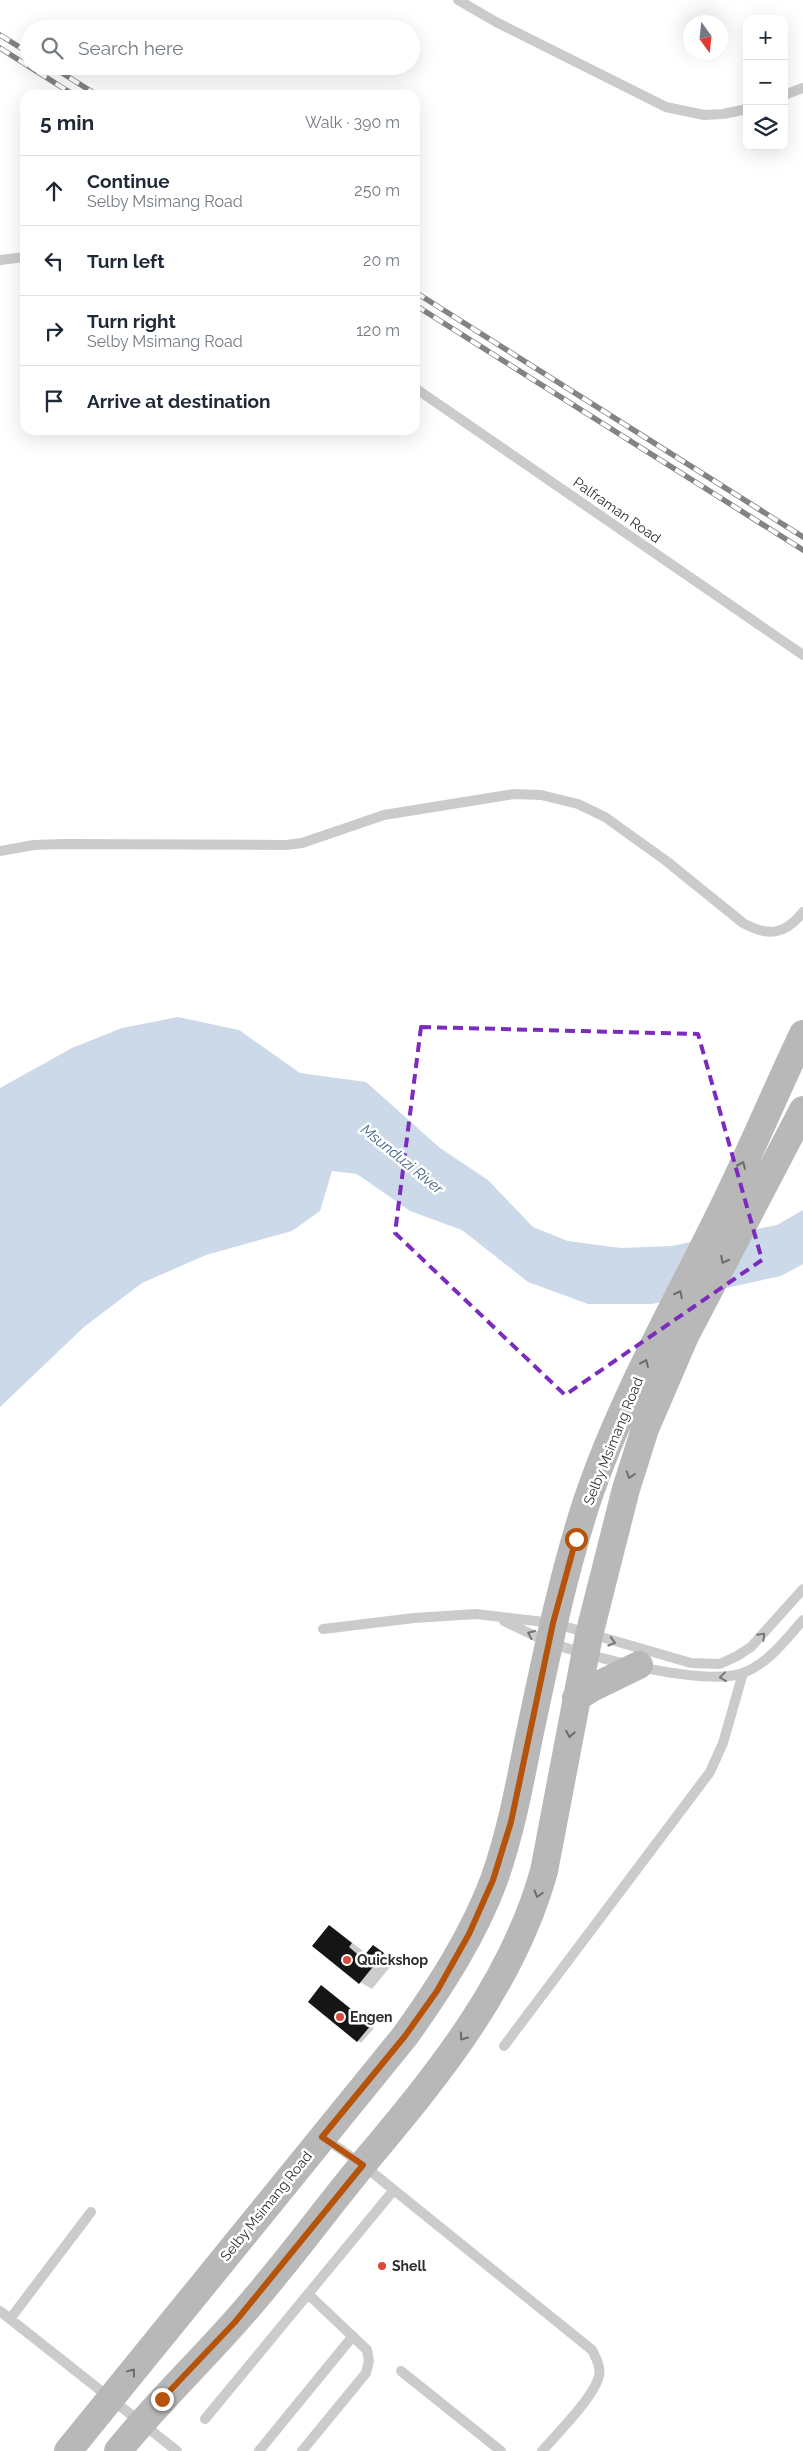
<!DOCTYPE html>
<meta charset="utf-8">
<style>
body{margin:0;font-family:Raleway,sans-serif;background:#f6f6f7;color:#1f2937}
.controls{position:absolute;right:15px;top:15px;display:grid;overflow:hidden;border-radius:10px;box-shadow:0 5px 20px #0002}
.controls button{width:45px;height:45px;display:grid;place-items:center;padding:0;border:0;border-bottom:1px solid #e0e1e3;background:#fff;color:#1f2937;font:25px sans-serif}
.compass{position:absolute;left:683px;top:15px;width:45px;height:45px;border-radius:50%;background:#fff;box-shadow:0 5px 20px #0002;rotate:165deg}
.stop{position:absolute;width:15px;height:15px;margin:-11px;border:4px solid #b45309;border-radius:50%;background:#fff}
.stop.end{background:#b45309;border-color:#fff;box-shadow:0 1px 5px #0008}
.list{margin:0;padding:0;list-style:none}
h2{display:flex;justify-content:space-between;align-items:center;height:65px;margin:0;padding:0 20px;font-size:21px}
h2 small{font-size:16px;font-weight:400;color:#747a83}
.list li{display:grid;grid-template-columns:32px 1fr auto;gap:15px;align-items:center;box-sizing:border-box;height:70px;padding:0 20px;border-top:1px solid #e0e1e3}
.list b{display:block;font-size:19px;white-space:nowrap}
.list p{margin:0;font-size:16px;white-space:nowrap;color:#747a83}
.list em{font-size:16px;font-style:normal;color:#747a83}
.icon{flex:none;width:28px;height:28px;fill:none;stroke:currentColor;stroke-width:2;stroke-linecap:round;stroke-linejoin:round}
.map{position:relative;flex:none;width:803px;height:2451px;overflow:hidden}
.search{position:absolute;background:#fff;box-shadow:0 5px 20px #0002;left:20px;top:20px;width:400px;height:55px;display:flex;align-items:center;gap:12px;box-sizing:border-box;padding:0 18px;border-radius:28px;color:#747a83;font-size:19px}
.panel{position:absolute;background:#fff;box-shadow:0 5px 20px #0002;left:20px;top:90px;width:400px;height:345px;border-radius:15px}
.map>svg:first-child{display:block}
.water{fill:#cbd9e9}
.shadow{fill:#0003}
.building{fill:#151515}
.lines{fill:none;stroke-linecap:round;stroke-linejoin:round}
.service{stroke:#cbcbcb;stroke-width:10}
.secondary{stroke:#b8b8b8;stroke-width:28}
.rail-casing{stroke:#838383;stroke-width:5.5}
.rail{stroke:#fff;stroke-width:4;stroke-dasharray:11;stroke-linecap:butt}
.oneway{stroke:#6c6c6c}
.oneway2{stroke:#757575}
.route{stroke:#b45309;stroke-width:6}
.marked{fill:none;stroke:#7b2cbf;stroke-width:4;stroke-dasharray:10 6;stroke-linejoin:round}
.poi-dot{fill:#d94a3d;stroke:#fff;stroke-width:2}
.labels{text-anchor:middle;stroke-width:5;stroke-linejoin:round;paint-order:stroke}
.street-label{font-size:14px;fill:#2e2e2e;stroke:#fff}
.poi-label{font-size:14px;font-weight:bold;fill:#2e2e2e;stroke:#fff;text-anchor:start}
.water-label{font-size:15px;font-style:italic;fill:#42638b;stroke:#fff}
</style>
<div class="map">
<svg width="803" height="2451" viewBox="0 0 803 2451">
<rect width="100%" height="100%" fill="#fff"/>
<path class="water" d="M 178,1017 L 239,1030 L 300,1073 L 366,1082 L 440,1148 L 488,1180 L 533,1227 L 568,1241 L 621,1248 L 671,1246 L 777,1225 L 803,1210 L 803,1264 L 781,1276 L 652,1304 L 588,1304 L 528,1282 L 462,1230 L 410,1211 L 357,1174 L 332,1171 L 320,1211 L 292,1231 L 206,1255 L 142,1283 L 84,1327 L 0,1407 L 0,1088 L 72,1048 L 122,1028 Z"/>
<path class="shadow" d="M 330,1926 L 363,1951 L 360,1955 L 364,1958 L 373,1946 L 395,1961 L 372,1989 L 360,1982 Z
M 322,1986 L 374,2028 L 361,2043 L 309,2001 Z"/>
<path class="building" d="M 329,1925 L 352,1943 L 349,1947 L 362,1958 L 373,1945 L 384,1953 L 359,1984 L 312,1946 Z
M 321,1985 L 371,2025 L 357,2042 L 308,2002 Z"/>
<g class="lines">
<path class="service" d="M 458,0 L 496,22 L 666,107 L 704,115 L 723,114 L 747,109
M 784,95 L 803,88
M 0,260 L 25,257
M 415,388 L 803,655
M 0,851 L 34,845 L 63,844 L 286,845 L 302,843 L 384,815 L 514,794 L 541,795 L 578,804 L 605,817 L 665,860 L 743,923 C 768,937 785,935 803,912
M 504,1621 C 519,1628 534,1636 549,1642 C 588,1657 706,1687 743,1673 C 768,1664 786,1639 803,1620
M 323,1629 L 414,1618 L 476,1614 L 553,1623 L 691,1663 L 720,1664 L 737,1656 L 751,1647 L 803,1589
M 504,2046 L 710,1772 L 723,1743 L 743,1673
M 323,2137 L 363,2165 L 592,2350 C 596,2358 601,2367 599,2376 C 594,2397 557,2434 542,2451
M 0,2311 L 177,2451
M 10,2319 L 91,2212
M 401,2371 L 501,2451
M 205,2419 L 393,2191
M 259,2451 L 353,2336
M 302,2451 L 366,2373 L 369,2361 L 367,2350 L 308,2294"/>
<path class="secondary" d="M 576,1698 L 592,1688 L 639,1665
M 68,2451 L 405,2036 C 440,1987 473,1936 494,1880 C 510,1835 519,1788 528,1742 C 545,1662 561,1582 586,1504 C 620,1402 674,1308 721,1212 C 750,1153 775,1093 803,1034
M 118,2451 C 154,2406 196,2366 235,2322 C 282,2270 323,2212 368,2158 C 441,2071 513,1982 544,1871 L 589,1635 L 626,1489 L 645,1429 L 685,1336 L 803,1110"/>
<g class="rail-casing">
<path id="rail" d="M 0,35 L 29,53
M 0,48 L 74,95
M 51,66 L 97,95
M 415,292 L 803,537
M 415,305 L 803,550"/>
</g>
<use href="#rail" class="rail"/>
</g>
<defs><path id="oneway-chevron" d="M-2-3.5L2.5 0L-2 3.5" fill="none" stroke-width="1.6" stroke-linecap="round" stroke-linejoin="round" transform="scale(1.25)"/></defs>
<g class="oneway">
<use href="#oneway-chevron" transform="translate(742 1165) rotate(-66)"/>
<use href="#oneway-chevron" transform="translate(724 1260) rotate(117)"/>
<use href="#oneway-chevron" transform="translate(679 1294) rotate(-63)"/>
<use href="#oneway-chevron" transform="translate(645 1363) rotate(-66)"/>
<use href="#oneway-chevron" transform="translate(630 1475) rotate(108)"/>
<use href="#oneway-chevron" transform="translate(570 1734) rotate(100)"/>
<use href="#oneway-chevron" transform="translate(538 1894) rotate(106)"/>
<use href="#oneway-chevron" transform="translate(463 2037) rotate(126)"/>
<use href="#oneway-chevron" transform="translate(132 2372) rotate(-53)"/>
</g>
<g class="oneway2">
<use href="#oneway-chevron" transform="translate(531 1634) rotate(-156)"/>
<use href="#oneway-chevron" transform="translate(762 1636) rotate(-45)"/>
<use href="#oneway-chevron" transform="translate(612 1642) rotate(16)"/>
<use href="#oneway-chevron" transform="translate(723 1677) rotate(173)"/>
</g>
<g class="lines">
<path class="route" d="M 162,2399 L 235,2322 L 363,2165 L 322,2137 L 405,2036 L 437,1991 L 469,1934 L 493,1880 L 511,1822 L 553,1623 L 576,1539"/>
</g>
<path class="marked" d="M 421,1027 L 698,1034 L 762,1260 L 565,1395 L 395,1233 Z"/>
<g class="poi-dot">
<circle cx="347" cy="1960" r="5"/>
<circle cx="340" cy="2017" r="5"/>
<circle cx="382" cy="2266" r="5"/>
</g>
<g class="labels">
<g class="street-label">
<text transform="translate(617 510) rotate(35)" y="5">Palframan Road</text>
<text transform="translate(613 1441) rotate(-68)" y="5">Selby Msimang Road</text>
<text transform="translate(266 2206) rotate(-51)" y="5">Selby Msimang Road</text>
</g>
<g class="poi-label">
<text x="357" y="1965">Quickshop</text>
<text x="350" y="2022">Engen</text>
<text x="392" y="2271">Shell</text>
</g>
<g class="water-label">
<text transform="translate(402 1159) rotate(39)" y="5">Msunduzi River</text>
</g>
</g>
</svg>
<div class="controls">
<button>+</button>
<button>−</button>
<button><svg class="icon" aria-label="layers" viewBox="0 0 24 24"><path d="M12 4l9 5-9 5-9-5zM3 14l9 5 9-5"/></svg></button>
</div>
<svg class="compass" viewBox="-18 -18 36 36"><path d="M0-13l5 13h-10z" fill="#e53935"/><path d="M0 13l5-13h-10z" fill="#747a83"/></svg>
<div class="stop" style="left:576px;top:1539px"></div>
<div class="stop end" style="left:162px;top:2399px"></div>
<div class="search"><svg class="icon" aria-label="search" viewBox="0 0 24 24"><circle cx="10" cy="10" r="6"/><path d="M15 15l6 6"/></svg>Search here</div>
<section class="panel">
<h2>5 min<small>Walk · 390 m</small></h2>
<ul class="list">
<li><svg class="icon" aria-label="ahead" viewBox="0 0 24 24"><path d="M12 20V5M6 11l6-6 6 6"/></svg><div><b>Continue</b><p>Selby Msimang Road</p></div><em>250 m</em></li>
<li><svg class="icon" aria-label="left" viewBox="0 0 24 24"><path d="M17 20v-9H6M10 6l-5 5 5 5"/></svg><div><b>Turn left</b></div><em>20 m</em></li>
<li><svg class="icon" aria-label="right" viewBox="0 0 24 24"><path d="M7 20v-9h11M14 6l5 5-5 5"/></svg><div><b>Turn right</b><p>Selby Msimang Road</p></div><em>120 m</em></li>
<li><svg class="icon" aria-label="arrive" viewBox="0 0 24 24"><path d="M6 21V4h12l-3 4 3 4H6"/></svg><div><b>Arrive at destination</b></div></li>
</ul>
</section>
</div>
